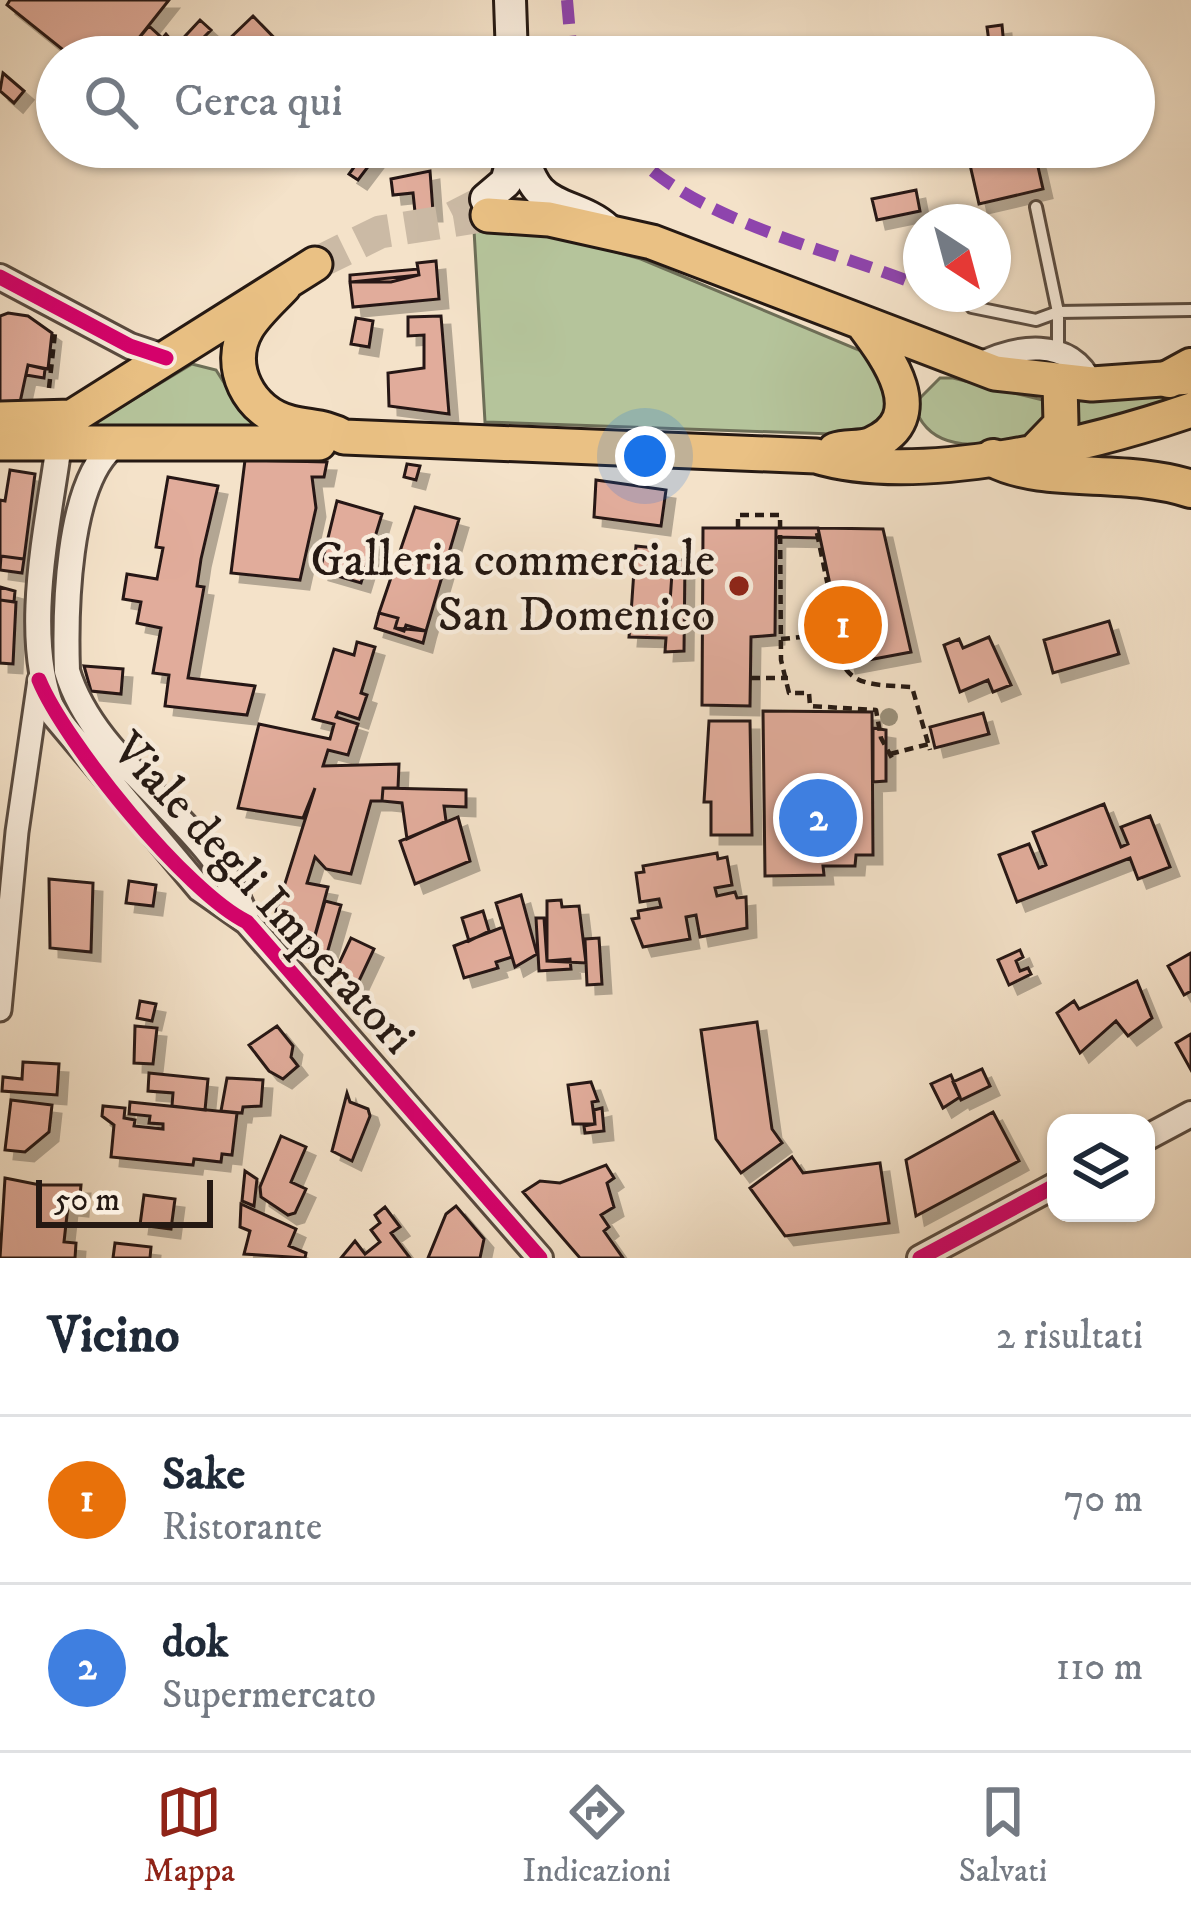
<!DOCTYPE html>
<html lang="it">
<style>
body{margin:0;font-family:"IM FELL DW Pica",serif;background:#f2f2f3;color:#1f2937}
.controls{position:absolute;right:36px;bottom:36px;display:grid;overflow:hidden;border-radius:24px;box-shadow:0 3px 9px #0004}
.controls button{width:108px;height:108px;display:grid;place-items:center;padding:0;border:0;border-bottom:3px solid #e0e1e3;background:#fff;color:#1f2937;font:60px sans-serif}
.compass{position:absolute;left:903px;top:204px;width:108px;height:108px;border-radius:50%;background:#fff;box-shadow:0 3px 9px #0004;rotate:144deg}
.scale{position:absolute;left:36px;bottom:30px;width:177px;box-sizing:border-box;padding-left:12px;border:6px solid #251913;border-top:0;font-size:33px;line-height:42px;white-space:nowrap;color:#251913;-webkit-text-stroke:9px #f8ecdc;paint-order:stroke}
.you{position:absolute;left:645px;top:456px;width:42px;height:42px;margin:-30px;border:9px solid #fff;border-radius:50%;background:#1a73e8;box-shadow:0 0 0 18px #1a73e833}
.badge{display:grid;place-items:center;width:78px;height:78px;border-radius:50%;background:#8f2418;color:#fff;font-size:39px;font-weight:700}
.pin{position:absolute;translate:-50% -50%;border:6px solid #fff;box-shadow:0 3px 12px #0006}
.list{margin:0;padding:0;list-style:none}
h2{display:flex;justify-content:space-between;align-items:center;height:156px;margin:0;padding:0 48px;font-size:51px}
h2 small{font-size:39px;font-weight:400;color:#747a83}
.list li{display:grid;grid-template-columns:78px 1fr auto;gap:36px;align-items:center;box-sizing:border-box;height:168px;padding:0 48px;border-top:3px solid #e0e1e3}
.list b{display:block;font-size:45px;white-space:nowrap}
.list p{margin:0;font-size:39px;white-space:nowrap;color:#747a83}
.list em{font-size:39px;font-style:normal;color:#747a83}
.icon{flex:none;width:66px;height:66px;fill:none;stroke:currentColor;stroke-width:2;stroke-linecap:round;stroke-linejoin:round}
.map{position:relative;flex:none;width:1191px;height:1258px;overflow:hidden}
.search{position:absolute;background:#fff;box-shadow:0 3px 9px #0004;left:36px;right:36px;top:36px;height:132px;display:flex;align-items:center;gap:30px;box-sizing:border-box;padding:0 42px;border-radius:66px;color:#747a83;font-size:45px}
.sheet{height:492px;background:#fff}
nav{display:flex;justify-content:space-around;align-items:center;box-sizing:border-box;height:168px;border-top:3px solid #e0e1e3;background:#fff;font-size:33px;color:#747a83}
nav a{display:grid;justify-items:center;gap:6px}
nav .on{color:#8f2418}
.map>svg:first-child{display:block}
.green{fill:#b5c49b;stroke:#6d6e57;stroke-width:3}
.building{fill:#e1ac9b;stroke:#251913;stroke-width:3;filter:url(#shadow)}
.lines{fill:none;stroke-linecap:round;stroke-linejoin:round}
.secondary-tunnel{stroke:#cbbaa5;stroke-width:30;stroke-dasharray:30 15;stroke-linecap:butt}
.primary-tunnel{stroke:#cbbaa5;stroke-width:33;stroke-dasharray:33 16;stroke-linecap:butt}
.service-casing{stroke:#594b40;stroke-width:16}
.minor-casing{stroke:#594b40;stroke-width:27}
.tertiary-casing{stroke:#594b40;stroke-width:30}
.secondary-casing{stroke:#251913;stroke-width:36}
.primary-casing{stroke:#251913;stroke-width:39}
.motorway-casing{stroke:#251913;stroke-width:42}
.path{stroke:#251913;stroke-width:4.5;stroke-dasharray:9 6;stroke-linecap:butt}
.service{stroke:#f8ecdc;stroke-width:10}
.minor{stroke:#f8ecdc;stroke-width:21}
.tertiary{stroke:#f8ecdc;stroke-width:24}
.secondary{stroke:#f8ecdc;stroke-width:30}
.primary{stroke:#eac184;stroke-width:33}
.motorway{stroke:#eac184;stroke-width:36}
.quiet{stroke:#8e44ad;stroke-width:12;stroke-dasharray:24 12;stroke-linecap:butt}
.cycleway-casing{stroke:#f8ecdc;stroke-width:22}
.cycleway{stroke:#d6006c;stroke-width:15}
.tree{fill:#9a907b}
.poi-dot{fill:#8f2418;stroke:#f8ecdc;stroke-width:4.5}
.labels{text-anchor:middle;stroke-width:9;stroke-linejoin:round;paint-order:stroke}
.poi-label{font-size:48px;fill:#251913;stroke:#f8ecdc;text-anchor:end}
.street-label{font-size:48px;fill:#251913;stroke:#f8ecdc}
</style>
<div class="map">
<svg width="1191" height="1258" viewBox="0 0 1191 1258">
<defs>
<filter id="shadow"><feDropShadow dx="9" dy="9" stdDeviation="0" flood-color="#0004"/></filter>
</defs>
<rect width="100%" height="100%" fill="#f4e2c9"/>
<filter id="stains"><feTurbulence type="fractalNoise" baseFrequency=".00167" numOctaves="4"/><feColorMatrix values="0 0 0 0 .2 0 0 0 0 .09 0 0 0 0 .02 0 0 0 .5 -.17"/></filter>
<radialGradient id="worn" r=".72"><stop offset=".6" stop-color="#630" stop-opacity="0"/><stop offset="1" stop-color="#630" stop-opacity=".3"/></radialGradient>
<path class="green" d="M 474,230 L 563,237 L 641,259 L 859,350 L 873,357 L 891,382 L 883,422 L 861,435 L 485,422 Z
M 192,364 L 216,370 L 235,400 L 273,430 L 86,428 Z
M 940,378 L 953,378 L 1051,402 L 1037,436 C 999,441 942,459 919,417 L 919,399 Z
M 1191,387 L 1191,397 L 1075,427 L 1078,400 Z"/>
<path class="building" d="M 10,0 L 169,0 L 134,44 L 148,55 L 166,34 L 185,56 L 72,57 L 7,5 Z
M 253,16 L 284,48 L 275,57 L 239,57 L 225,43 Z
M 200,20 L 211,30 L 185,56 L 175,47 Z
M 1002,25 L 1005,57 L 991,57 L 987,27 Z
M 149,26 L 162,38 L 148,55 L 134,44 Z
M 3,73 L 24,91 L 14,103 L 0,91 Z
M 360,147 L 383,147 L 358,180 L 349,174 L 360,159 L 354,155 Z
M 965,147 L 996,147 L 997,149 L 968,156 Z
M 1047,147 L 1049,155 L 1036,158 L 1043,189 L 979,204 L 968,156 L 1006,147 Z
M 430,171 L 433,212 L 415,212 L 413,193 L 393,195 L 391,179 Z
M 916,190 L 920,211 L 877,220 L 872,199 Z
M 436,261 L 439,299 L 353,307 L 350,282 L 419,275 L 417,263 Z
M 418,269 L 419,275 L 391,282 L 350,282 L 350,275 Z
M 8,313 L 28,316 L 52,333 L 48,369 L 28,365 L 19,407 L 0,403 L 0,316 Z
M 441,316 L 449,414 L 389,406 L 388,373 L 424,368 L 424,335 L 408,336 L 408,317 Z
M 356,318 L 373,321 L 369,347 L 351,344 Z
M 28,365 L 45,369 L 44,378 L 26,375 Z
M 245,460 L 327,462 L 324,477 L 312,477 L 316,508 L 300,580 L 231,573 Z
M 407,464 L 420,466 L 416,480 L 404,477 Z
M 10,470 L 35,474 L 24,559 L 0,556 L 0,500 L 5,501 Z
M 168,477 L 218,486 L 201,559 L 197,586 L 204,587 L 188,678 L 255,686 L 247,715 L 165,706 L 169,675 L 153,673 L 161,628 L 137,623 L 141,602 L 123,599 L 127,574 L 157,579 L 163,548 L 156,547 Z
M 596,480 L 666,490 L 661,526 L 594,517 Z
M 337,501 L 382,514 L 361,583 L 320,571 Z
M 415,507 L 459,519 L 426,631 L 406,625 L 404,631 L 395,628 L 398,618 L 379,613 Z
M 703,528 L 776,528 L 775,635 L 751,637 L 750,706 L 702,705 Z
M 776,528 L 818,528 L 820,538 L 776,537 Z
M 818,528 L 883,529 L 911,652 L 847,664 Z
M 636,546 L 656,548 L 656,559 L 685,560 L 684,651 L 665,652 L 666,638 L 629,637 L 631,614 L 669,617 L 672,573 L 634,570 Z
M 1,556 L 24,559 L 22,573 L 0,570 Z
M 634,570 L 672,573 L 669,617 L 631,614 Z
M 0,587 L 15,591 L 14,602 L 0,600 Z
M 0,600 L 16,602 L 13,664 L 0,663 Z
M 379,613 L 398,618 L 395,628 L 426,631 L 423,643 L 375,628 Z
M 1109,621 L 1119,654 L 1053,673 L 1044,640 Z
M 989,637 L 1011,685 L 993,692 L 988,680 L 960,692 L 944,645 L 959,639 L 963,648 Z
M 357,642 L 375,647 L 361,693 L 367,695 L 359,719 L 338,712 L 336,717 L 358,724 L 348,755 L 328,750 L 323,766 L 399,764 L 398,788 L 383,788 L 382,801 L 371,801 L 351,874 L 326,869 L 315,857 L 307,883 L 328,887 L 311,950 L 276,912 L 315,788 L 303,818 L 238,808 L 259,724 L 330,739 L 334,724 L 313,719 L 334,649 L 354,655 Z
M 84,666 L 123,669 L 121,694 L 91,691 Z
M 763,711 L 872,712 L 873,855 L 856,855 L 855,866 L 823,866 L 824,875 L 765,876 Z
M 983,713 L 989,734 L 935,748 L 930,727 Z
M 709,721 L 750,721 L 752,835 L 711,835 L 711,802 L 704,802 Z
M 873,728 L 886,730 L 886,781 L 873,782 Z
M 383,788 L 466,790 L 466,807 L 444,806 L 446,821 L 407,839 L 402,803 L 382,801 Z
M 1104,804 L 1121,847 L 1128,844 L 1121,827 L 1150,816 L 1170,867 L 1138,879 L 1130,858 L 1017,902 L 999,855 L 1029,844 L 1039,868 L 1046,865 L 1033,832 Z
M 458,817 L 470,861 L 415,884 L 400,841 Z
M 717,853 L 718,859 L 727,857 L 732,885 L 715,888 L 717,896 L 735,892 L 737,898 L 746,897 L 747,928 L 700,937 L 696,915 L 686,917 L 690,939 L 643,947 L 632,919 L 639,918 L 638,911 L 661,907 L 659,899 L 640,902 L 636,873 L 644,872 L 643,866 Z
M 49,879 L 93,883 L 91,952 L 50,948 Z
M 129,881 L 156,885 L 153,906 L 126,903 Z
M 521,895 L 537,954 L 515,967 L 496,903 Z
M 561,900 L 562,907 L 579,906 L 586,963 L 547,961 L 547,901 Z
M 325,901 L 341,905 L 324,964 L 311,950 Z
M 483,911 L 489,931 L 469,941 L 462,918 Z
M 536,918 L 544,918 L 547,961 L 570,959 L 571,969 L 539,971 Z
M 503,927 L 512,957 L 496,962 L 498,968 L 464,978 L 454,946 Z
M 351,938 L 374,949 L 358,983 L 335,972 Z
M 599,938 L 602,984 L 587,985 L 585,939 Z
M 1020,950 L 1023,957 L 1016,961 L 1020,971 L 1028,968 L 1031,974 L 1009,985 L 998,960 Z
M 1191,953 L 1191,991 L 1184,995 L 1168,966 Z
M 1137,981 L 1152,1018 L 1128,1036 L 1116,1021 L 1080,1053 L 1057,1013 L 1074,1001 L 1079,1009 Z
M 140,1001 L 156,1004 L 152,1021 L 137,1018 Z
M 757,1022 L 772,1129 L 782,1143 L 741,1173 L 716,1139 L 701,1030 Z
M 135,1026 L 157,1028 L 153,1064 L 134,1063 Z
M 277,1026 L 293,1046 L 291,1057 L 298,1066 L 283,1079 L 269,1071 L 249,1045 Z
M 1191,1034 L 1191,1070 L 1176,1043 Z
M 23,1062 L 59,1064 L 57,1095 L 2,1091 L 3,1077 L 22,1079 Z
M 982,1069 L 990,1086 L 961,1100 L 953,1082 Z
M 149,1073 L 208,1079 L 205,1110 L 172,1106 L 173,1093 L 148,1091 Z
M 951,1075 L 960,1097 L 943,1108 L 931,1084 Z
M 227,1078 L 263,1080 L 261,1106 L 243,1107 L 242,1113 L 221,1111 Z
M 591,1082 L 598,1101 L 592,1102 L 595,1124 L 573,1124 L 568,1085 Z
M 347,1093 L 350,1102 L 368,1109 L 370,1116 L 352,1161 L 332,1151 Z
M 11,1100 L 52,1105 L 49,1132 L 25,1152 L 5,1150 Z
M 130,1102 L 237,1113 L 232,1155 L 222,1154 L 221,1162 L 194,1159 L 193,1165 L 111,1157 L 114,1125 L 102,1116 L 103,1106 L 125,1108 L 124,1118 L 135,1120 L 134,1126 L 163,1129 L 163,1124 L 149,1123 L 150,1116 L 129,1114 Z
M 602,1108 L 604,1131 L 585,1133 L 584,1126 L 595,1124 L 594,1110 Z
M 993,1112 L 1019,1161 L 916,1216 L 906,1160 Z
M 281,1136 L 306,1147 L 291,1182 L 306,1189 L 295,1213 L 288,1215 L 261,1197 L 260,1187 Z
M 792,1157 L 803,1173 L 880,1163 L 889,1223 L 785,1236 L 750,1188 Z
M 606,1165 L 614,1178 L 607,1183 L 614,1207 L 601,1215 L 609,1227 L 604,1231 L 623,1258 L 580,1258 L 523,1192 L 540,1181 L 560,1183 Z
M 245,1171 L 257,1179 L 254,1206 L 242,1201 Z
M 5,1178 L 40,1185 L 81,1185 L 79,1207 L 68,1206 L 64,1242 L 76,1243 L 75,1258 L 0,1258 Z
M 144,1195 L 175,1199 L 171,1229 L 140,1225 Z
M 241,1204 L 296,1229 L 289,1246 L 306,1253 L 305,1258 L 244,1254 L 250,1231 L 240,1227 Z
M 456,1206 L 484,1239 L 480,1258 L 428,1258 L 446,1214 Z
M 385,1207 L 400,1227 L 391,1233 L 410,1258 L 341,1258 L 355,1241 L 365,1254 L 380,1242 L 371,1230 L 380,1223 L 375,1215 Z
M 115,1243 L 151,1247 L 150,1258 L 113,1258 Z"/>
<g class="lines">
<path class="secondary-tunnel" d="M 453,216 L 486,199"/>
<path class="primary-tunnel" d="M 315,264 L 380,232 L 488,215"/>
<g class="service-casing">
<path id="service" d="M 1036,207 L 1058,312 L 1058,349
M 972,307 L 1036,320 L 1058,312 L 1191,310"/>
</g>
<g class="minor-casing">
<path id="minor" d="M 975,366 C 1015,345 1070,336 1092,384
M 0,1010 L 17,832 L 39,680"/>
</g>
<g class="tertiary-casing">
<path id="tertiary" d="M 0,277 L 130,346 L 166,358
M 59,444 C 48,527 21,636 54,715 L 200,889 L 247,922 L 540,1258
M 112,447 C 67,487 65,612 67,671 C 97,771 218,823 247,922
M 1146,1138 L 1191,1114
M 920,1258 L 1056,1185"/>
</g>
<g class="secondary-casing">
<path id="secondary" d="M 510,0 L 512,57
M 518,147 C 525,161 529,180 540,191 C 557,209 585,209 607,229
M 486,199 L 506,182 L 516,147"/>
</g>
<g class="primary-casing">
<path id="primary" d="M 488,215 L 549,219 L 652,242 L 995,373 L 1092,384 L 1191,377
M 284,286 C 272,299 256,313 247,328 C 225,366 249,413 291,423 C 311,428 325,426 344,437 L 816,456 C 918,487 1092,444 1191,410
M 0,419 L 72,417 L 315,264
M 0,443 L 319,443
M 835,450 C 846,446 862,449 872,444 C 933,417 887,356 863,324
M 1033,453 L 1061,424 L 1060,382"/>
</g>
<g class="motorway-casing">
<path id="motorway" d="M 1169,379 L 1191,367
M 993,458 C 1044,485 1126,467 1191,489"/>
</g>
<path class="path" d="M 49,388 L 55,333
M 738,528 L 738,515 L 780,515 L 781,660 L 789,693 L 809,693 L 810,706 L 876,710 L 881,738 L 893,760
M 817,533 L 837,630 L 833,634
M 781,639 L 833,634 C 843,687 863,684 912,687 L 930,750
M 751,678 L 788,678
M 890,754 L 929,744"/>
<use href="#service" class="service"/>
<use href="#minor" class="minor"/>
<use href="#tertiary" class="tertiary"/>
<use href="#secondary" class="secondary"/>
<use href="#primary" class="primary"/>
<use href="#motorway" class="motorway"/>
<path class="quiet" d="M 567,0 L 572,57
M 626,147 C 699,224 825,247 921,286
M 941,294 L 972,307"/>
<g class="cycleway-casing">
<path id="cycleway" d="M 0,277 L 130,346 L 166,358
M 39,680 C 65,743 187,893 247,922 L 540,1258
M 920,1258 L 1056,1185"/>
</g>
<use href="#cycleway" class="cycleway"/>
</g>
<g class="tree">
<circle cx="826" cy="643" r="9"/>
<circle cx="889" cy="717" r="9"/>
</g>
<circle class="poi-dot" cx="739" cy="586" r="12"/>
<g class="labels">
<g class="poi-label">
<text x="715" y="575">Galleria commerciale<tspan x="715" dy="55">San Domenico</tspan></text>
</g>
<g class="street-label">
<text transform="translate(265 892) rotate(47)" y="17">Viale degli Imperatori</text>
</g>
</g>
<rect width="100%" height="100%" filter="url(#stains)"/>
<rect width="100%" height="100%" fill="url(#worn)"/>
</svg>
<div class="controls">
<button><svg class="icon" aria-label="layers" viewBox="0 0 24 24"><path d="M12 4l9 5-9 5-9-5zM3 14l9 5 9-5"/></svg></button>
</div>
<svg class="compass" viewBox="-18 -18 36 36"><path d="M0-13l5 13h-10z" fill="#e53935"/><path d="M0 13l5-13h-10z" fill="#747a83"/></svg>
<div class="scale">50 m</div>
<div class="you"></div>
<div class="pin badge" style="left:843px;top:625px;background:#e8710a">1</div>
<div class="pin badge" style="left:818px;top:818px;background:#3f7fe0">2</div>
<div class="search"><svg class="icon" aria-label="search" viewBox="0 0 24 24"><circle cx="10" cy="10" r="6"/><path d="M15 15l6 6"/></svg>Cerca qui</div>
</div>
<section class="sheet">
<h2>Vicino<small>2 risultati</small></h2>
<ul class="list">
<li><span class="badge" style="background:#e8710a">1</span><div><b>Sake</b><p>Ristorante</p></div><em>70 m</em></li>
<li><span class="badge" style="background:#3f7fe0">2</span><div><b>dok</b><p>Supermercato</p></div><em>110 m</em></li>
</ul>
</section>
<nav>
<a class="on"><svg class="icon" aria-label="map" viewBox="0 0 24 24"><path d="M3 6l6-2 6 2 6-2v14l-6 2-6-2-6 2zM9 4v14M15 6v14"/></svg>Mappa</a>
<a><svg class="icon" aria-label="directions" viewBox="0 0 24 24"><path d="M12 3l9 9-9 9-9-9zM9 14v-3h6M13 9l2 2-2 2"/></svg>Indicazioni</a>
<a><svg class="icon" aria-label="saved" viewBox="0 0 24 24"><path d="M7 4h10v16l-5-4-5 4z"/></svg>Salvati</a>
</nav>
